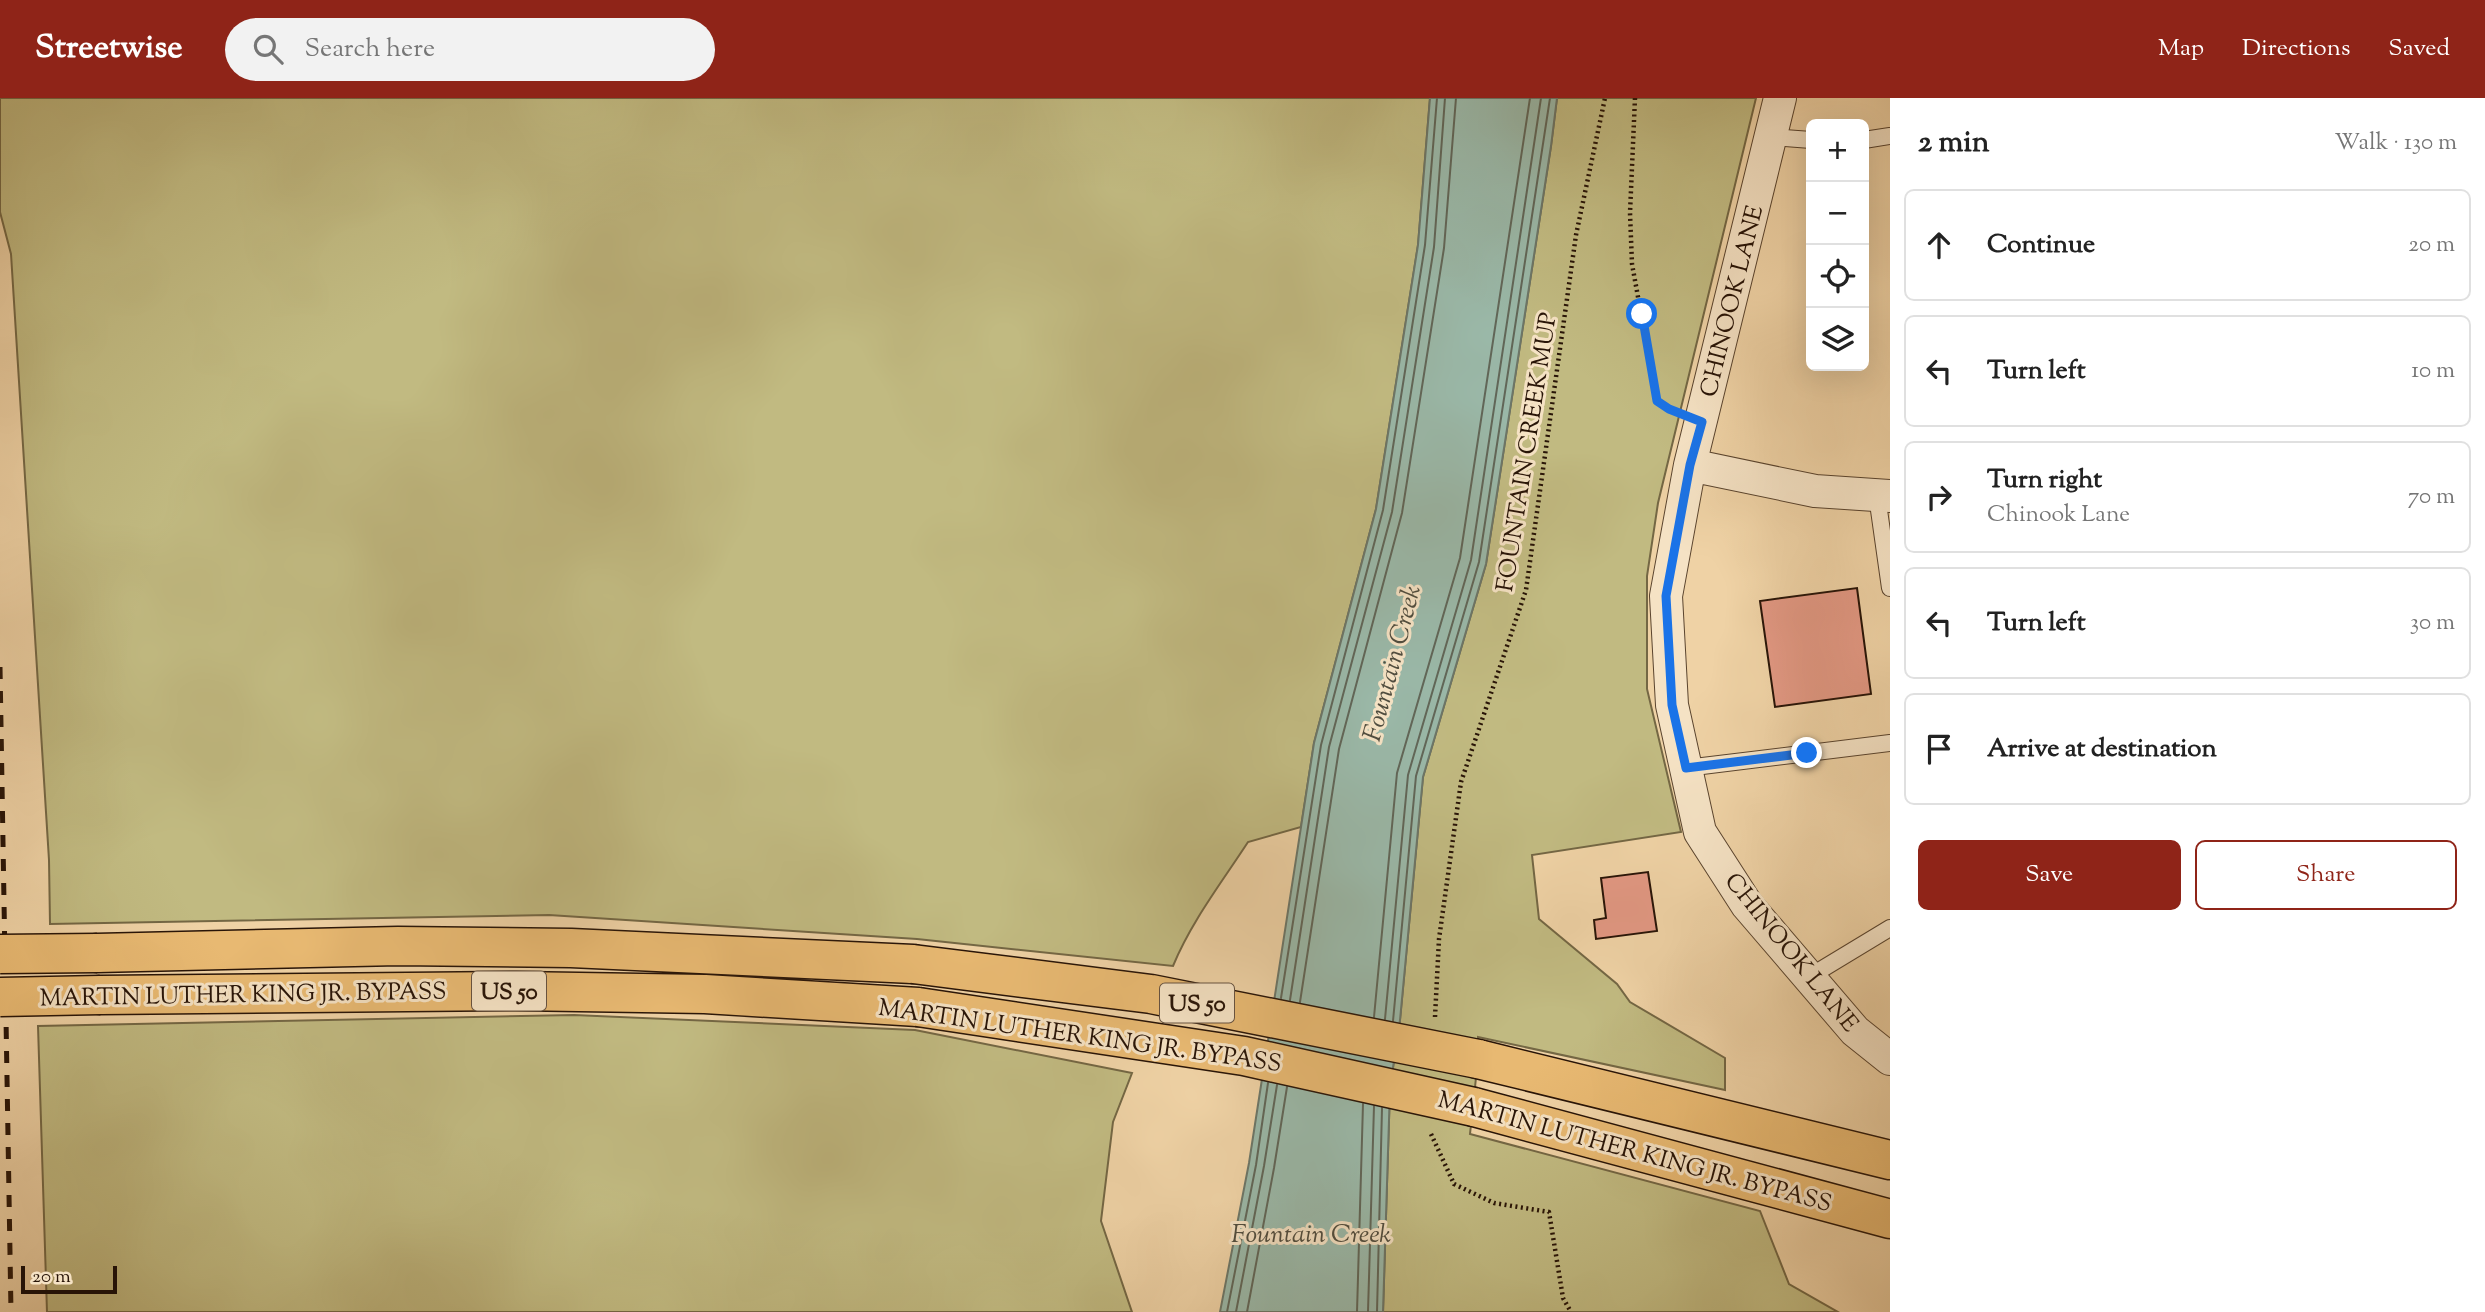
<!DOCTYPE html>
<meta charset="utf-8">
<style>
body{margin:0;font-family:"Sorts Mill Goudy",serif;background:#f2f2f2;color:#222}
.controls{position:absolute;right:21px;top:21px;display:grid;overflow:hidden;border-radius:10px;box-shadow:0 7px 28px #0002}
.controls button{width:63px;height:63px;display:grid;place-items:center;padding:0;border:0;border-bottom:2px solid #e0e0e0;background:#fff;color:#222;font:35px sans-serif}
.scale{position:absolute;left:21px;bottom:18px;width:96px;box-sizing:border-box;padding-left:7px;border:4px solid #281407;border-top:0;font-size:19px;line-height:24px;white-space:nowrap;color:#281407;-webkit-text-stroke:5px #f5e2c4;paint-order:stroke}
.stop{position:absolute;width:21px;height:21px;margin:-16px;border:5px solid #1a73e8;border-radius:50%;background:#fff}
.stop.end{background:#1a73e8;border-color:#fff;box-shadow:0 2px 7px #0008}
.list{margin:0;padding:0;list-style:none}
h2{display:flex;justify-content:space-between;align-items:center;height:91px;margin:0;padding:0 28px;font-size:30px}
h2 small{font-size:23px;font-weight:400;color:#767676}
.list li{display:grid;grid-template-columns:46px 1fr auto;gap:21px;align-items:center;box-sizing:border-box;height:112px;margin:0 14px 14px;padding:0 14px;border:2px solid #e0e0e0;border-radius:10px}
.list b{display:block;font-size:26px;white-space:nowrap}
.list p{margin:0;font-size:23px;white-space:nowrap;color:#767676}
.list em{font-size:23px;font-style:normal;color:#767676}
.actions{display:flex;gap:14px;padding:21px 28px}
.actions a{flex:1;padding:16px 0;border:2px solid #8f2418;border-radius:10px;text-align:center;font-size:24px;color:#8f2418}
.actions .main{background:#8f2418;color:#fff}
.icon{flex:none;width:38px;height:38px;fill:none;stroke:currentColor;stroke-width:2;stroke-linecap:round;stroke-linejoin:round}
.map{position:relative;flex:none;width:1890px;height:1214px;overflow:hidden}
header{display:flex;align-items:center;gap:42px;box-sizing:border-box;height:98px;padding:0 35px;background:#8f2418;color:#fff}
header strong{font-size:33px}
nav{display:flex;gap:38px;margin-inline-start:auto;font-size:24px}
.search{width:490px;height:63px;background:#f2f2f2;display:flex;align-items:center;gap:18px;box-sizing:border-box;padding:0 24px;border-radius:38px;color:#767676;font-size:26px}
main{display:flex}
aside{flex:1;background:#fff}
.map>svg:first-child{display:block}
.green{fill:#c1ba81;stroke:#746744;stroke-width:2}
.water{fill:#9ab8a8;stroke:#6c7668;stroke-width:2}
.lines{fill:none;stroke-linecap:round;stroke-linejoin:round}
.shore{stroke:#616658;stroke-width:2}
.building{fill:#e29883;stroke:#281407;stroke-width:2}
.lane-casing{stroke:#5a442e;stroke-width:18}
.street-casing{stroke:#5a442e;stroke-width:34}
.highway-casing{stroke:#281407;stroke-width:41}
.path{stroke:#281407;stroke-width:4.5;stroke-dasharray:2 3.5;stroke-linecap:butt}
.lane{stroke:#f5e2c4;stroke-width:16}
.street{stroke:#f5e2c4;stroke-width:32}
.highway{stroke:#e8b972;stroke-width:38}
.rail{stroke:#281407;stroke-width:5;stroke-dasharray:12 12;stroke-linecap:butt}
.highway-bridge-casing{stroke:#281407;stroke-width:41;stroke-linecap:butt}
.highway-bridge{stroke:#e8b972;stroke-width:38}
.route{stroke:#1a73e8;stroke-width:9}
.labels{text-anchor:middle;stroke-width:6;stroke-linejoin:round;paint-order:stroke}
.shield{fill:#f5e2c4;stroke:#665240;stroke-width:2}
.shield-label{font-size:23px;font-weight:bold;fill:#281407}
.street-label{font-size:24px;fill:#281407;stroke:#f5e2c4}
.water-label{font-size:26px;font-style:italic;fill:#504d3f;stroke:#f5e2c4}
</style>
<header>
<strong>Streetwise</strong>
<div class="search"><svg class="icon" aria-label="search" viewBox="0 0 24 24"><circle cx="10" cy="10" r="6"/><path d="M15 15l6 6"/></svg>Search here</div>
<nav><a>Map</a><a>Directions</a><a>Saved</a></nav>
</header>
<main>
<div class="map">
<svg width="1890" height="1214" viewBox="0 0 1890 1214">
<rect width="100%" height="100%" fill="#efd2a5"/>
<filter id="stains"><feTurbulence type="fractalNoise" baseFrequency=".00286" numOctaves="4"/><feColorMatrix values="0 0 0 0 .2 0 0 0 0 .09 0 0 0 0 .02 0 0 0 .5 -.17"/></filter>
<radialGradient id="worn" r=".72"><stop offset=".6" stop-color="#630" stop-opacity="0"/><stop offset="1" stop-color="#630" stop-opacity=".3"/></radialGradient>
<path class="green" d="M 0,0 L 1430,0 L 1418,147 L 1376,411 L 1314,645 L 1301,729 L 1248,744 C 1222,784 1191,824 1173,868 L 917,841 L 549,817 L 50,826 L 49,762 L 11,156 L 0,114 Z
M 1557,0 L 1756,0 L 1658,405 L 1647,478 L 1647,591 L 1681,734 L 1532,757 L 1539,821 L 1617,886 L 1630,904 L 1725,960 L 1725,992 L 1478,939 L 1478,961 L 1470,1036 L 1760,1113 L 1789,1186 L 1838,1214 L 1383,1214 L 1390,990 L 1400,922 L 1423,679 L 1486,466 L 1551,48 Z
M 574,917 L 915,932 L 1132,975 L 1113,1024 L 1101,1123 L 1132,1214 L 47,1214 L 38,928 Z"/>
<path class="water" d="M 1430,0 L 1557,0 L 1551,48 L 1486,466 L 1423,679 L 1400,922 L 1390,990 L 1383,1214 L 1220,1214 L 1249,1065 L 1314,645 L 1376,411 L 1418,147 Z"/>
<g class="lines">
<path class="shore" d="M 1281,900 L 1321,647 L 1383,412 L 1425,147 L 1437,0
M 1290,902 L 1329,649 L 1392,414 L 1434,149 L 1445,0
M 1300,904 L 1339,651 L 1402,415 L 1444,150 L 1456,0
M 1374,919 L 1397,675 L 1460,460 L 1530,0
M 1385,921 L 1408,677 L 1471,462 L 1541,0
M 1393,923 L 1416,678 L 1479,464 L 1550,0
M 1227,1214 L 1256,1067 L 1268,985
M 1236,1214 L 1264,1068 L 1277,987
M 1247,1214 L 1274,1070 L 1287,989
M 1357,1214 L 1363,1006
M 1368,1214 L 1374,1008
M 1377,1214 L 1382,1010"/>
</g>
<path class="building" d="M 1857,490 L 1871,596 L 1775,609 L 1760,503 Z
M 1648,774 L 1657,833 L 1596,841 L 1594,822 L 1606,820 L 1601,780 Z"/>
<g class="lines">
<g class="lane-casing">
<path id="lane" d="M 1771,39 L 1811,42
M 1864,42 L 1890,38
M 1877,398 L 1890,490
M 1686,670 L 1890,645
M 1809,879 L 1890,830"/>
</g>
<g class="street-casing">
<path id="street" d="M 1780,0 L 1690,367 L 1666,498 L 1672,607 L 1700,734 L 1747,807 L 1855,933 L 1890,961
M 1690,367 L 1815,393 L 1890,398"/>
</g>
<g class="highway-casing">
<path id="highway" d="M 97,855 L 398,848 L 571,850 L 913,866
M 100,897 L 516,893 L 705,896 L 918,909
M 1478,961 L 1890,1062
M 1474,1009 L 1890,1121"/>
</g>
<path class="path" d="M 1635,0 L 1630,115 L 1632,166 L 1657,303 L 1673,313
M 1435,919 L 1439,841 L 1461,684 L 1526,492 L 1576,137 L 1605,0
M 1431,1036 L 1454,1086 L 1494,1105 L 1549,1114 L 1563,1200 L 1571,1214"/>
<use href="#lane" class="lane"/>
<use href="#street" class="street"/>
<use href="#highway" class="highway"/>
<path class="rail" d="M 0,569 L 11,1214"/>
<g class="highway-bridge-casing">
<path id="highway-bridge" d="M 0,856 L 97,855
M 913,866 L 1151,896 L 1478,961
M 0,899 L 100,897
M 918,909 L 1244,958 L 1474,1009"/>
</g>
<use href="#highway-bridge" class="highway-bridge"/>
</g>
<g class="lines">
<path class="route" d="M 1642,216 L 1657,303 L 1669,311 L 1702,324 L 1690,367 L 1666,498 L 1672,607 L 1686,670 L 1807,655"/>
</g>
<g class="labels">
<g class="shield">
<rect x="472" y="873.5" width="74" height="39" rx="5"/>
<rect x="1160" y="885.5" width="74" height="39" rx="5"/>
</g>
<g class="shield-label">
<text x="509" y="901">US 50</text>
<text x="1197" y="913">US 50</text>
</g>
<g class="street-label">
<text transform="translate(1731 203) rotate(-76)" y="8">CHINOOK LANE</text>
<text transform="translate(1526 354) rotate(-81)" y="8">FOUNTAIN CREEK MUP</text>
<text transform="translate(1792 854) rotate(51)" y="8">CHINOOK LANE</text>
<text transform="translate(243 896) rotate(-1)" y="8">MARTIN LUTHER KING JR. BYPASS</text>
<text transform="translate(1080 937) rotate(8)" y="8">MARTIN LUTHER KING JR. BYPASS</text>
<text transform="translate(1635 1053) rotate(15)" y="8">MARTIN LUTHER KING JR. BYPASS</text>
</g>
<g class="water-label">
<text transform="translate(1391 565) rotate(-75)" y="9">Fountain Creek</text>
<text x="1311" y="1144">Fountain Creek</text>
</g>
</g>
<rect width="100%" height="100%" filter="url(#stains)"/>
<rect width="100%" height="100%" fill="url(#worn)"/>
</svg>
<div class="controls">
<button>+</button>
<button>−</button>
<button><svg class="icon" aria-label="locate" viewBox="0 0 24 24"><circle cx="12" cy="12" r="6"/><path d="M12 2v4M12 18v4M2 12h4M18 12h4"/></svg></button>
<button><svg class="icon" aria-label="layers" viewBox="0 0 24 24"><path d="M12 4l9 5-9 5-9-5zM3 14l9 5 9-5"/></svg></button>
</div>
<div class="scale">20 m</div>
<div class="stop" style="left:1642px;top:216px"></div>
<div class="stop end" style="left:1807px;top:655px"></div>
</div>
<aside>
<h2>2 min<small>Walk · 130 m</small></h2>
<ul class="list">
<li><svg class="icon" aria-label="ahead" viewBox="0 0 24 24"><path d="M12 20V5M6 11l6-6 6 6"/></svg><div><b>Continue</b></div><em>20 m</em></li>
<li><svg class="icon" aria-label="left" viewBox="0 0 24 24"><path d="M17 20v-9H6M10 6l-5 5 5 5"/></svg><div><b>Turn left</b></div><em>10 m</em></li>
<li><svg class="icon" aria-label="right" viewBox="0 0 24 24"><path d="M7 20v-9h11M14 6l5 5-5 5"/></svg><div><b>Turn right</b><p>Chinook Lane</p></div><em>70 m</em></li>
<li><svg class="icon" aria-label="left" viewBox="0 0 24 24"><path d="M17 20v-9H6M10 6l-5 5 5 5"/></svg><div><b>Turn left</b></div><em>30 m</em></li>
<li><svg class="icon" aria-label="arrive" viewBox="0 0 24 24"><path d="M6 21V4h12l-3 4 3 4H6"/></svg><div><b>Arrive at destination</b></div></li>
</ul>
<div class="actions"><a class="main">Save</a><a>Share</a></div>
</aside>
</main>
